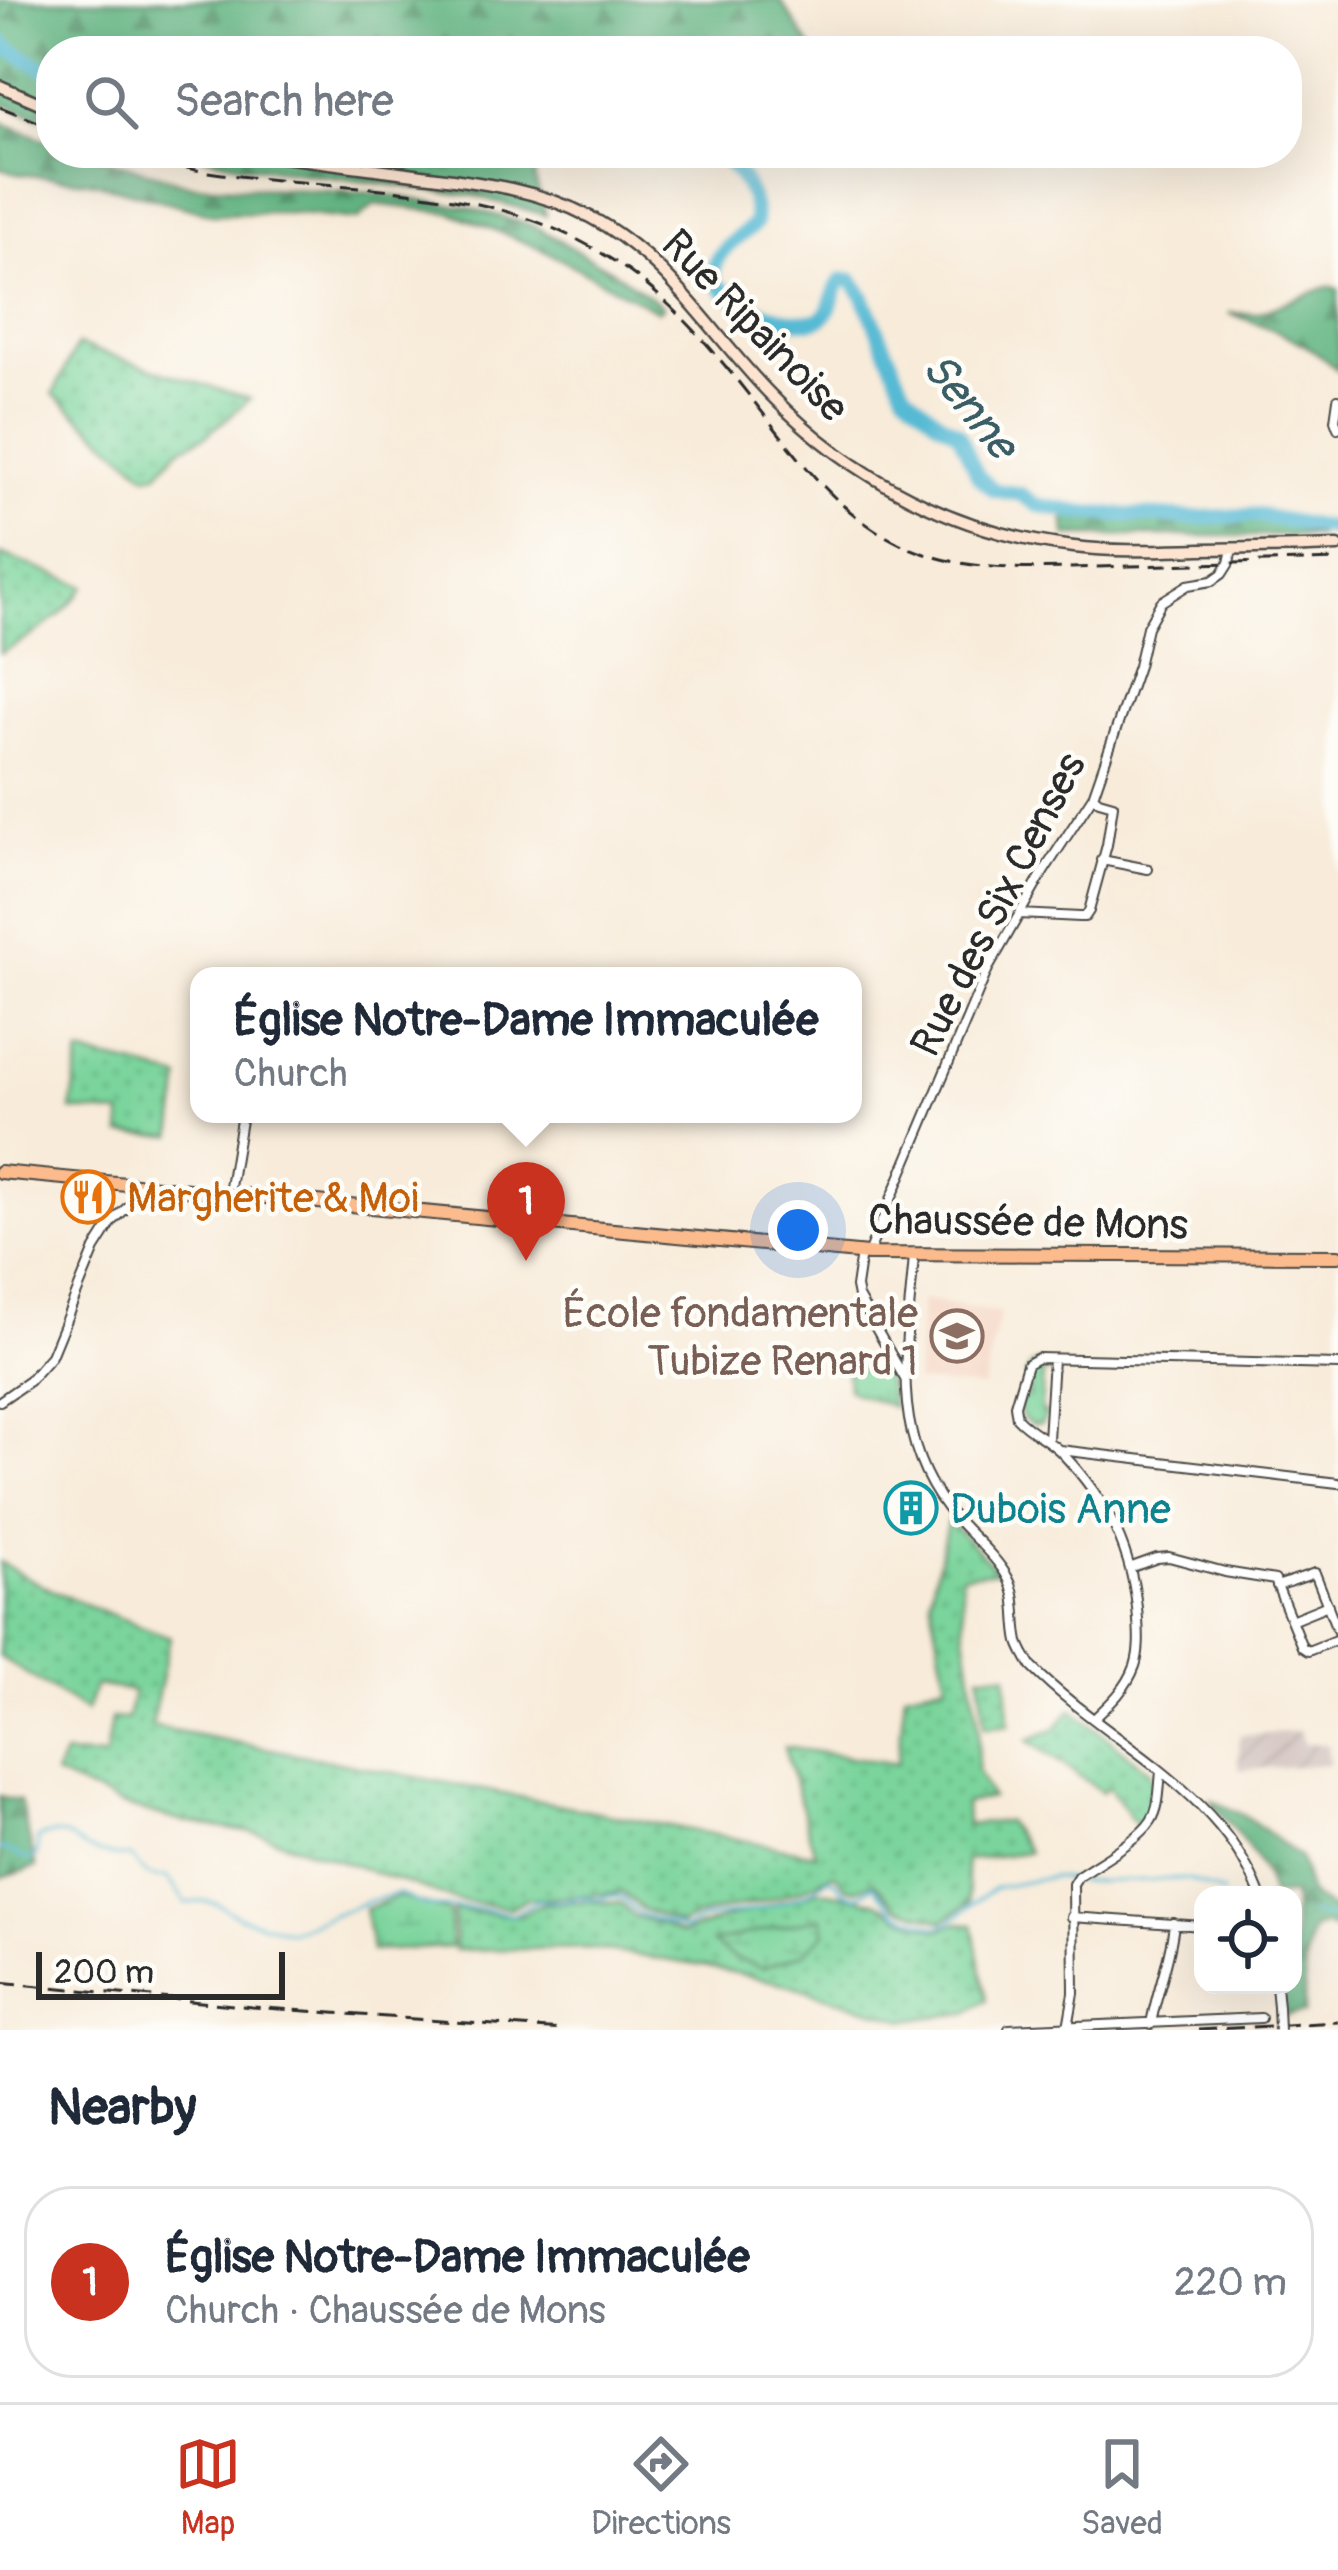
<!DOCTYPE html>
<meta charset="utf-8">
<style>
body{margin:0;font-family:Pangolin,sans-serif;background:#f6f6f7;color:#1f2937}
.controls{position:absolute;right:36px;bottom:36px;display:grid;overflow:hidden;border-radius:24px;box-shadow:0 12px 48px #0002}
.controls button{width:108px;height:108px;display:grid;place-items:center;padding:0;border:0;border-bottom:3px solid #e0e1e3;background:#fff;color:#1f2937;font:60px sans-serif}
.scale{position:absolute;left:36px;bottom:30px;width:249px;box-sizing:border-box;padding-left:12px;border:6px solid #2b2b2b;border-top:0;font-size:33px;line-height:42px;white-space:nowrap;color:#2b2b2b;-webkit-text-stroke:9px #fdfcf7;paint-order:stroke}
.you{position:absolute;left:798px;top:1230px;width:42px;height:42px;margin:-30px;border:9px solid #fff;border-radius:50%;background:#1a73e8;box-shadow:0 0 0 18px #1a73e833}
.badge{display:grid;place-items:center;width:78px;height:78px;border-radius:50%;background:#c8321e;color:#fff;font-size:39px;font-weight:700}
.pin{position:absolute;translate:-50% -99px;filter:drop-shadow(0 3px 6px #0008)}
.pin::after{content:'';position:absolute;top:63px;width:42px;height:36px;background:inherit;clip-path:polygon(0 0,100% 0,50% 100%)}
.popup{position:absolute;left:190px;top:967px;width:672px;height:156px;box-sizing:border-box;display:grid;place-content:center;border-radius:24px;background:#fff;filter:drop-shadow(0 3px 9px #0005);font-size:39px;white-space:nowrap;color:#747a83}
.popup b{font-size:45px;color:#1f2937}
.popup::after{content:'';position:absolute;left:50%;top:100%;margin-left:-24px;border:24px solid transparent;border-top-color:#fff}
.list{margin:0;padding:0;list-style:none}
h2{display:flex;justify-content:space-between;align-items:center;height:156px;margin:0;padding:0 48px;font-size:51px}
h2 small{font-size:39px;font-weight:400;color:#747a83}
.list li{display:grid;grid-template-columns:78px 1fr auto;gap:36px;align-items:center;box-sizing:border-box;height:192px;margin:0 24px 24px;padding:0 24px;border:3px solid #e0e1e3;border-radius:48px}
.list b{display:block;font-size:45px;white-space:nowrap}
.list p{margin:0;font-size:39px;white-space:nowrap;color:#747a83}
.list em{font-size:39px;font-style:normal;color:#747a83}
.icon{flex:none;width:66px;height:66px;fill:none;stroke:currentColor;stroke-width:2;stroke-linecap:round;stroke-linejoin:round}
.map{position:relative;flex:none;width:1338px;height:2030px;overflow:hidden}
.search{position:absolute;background:#fff;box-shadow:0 12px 48px #0002;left:36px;right:36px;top:36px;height:132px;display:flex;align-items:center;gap:30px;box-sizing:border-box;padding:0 42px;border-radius:48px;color:#747a83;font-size:45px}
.sheet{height:372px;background:#fff}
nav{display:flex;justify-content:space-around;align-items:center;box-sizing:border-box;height:168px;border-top:3px solid #e0e1e3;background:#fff;font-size:33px;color:#747a83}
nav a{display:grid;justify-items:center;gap:6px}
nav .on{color:#c8321e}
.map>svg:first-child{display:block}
.built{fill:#f4d3c0}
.industrial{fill:url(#industrial-furrows)}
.grass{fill:url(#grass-dots);stroke:#528063;stroke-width:3}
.forest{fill:url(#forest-firs);stroke:#477057;stroke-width:3}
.wetland{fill:url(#wetland-marsh);stroke:#528063;stroke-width:3}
.park{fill:url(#park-tufts);stroke:#528063;stroke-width:3}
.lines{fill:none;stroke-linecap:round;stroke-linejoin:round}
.stream{stroke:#56bad4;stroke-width:3}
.river{stroke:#56bad4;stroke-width:15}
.street-casing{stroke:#4a4845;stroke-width:12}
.secondary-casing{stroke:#4a4845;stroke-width:15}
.primary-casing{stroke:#4a4845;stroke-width:16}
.street{stroke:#fff;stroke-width:8}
.secondary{stroke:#fde4d1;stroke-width:10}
.primary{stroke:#fbbb8d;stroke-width:12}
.rail{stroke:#2b2b2b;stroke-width:3;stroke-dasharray:18 9;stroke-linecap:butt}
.street-bridge-casing{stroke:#4a4845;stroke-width:12;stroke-linecap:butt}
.street-bridge{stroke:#fff;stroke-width:8}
.labels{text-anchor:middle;stroke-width:9;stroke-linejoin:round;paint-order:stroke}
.street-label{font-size:42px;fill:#2b2b2b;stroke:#fdfcf7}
.food-label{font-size:42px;fill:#c56008;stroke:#fdfcf7;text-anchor:start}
.education-label{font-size:42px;fill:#785e54;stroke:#fdfcf7;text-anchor:end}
.culture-label{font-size:42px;fill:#0d838f;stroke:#fdfcf7;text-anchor:start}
.water-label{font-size:45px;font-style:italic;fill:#3a5d66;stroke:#fdfcf7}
</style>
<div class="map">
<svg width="1338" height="2030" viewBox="0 0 1338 2030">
<defs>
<pattern id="industrial-furrows" width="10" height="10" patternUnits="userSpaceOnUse" patternTransform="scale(3)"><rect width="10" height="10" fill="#d0c0bc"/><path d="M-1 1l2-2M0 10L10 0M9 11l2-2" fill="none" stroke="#b3a5a2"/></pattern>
<pattern id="grass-dots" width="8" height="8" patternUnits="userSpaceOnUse" patternTransform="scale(3)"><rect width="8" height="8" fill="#7ad49b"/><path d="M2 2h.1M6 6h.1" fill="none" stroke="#6ab686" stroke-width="1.8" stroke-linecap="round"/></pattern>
<pattern id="forest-firs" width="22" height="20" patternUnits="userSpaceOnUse" patternTransform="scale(3)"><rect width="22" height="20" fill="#63b683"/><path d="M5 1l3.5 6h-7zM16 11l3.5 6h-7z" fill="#52946b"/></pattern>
<pattern id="wetland-marsh" width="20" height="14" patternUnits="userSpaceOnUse" patternTransform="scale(3)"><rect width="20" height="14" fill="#7ad49b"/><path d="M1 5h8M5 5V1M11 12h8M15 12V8" fill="none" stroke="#6ab686"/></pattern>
<pattern id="park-tufts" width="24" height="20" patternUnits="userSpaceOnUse" patternTransform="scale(3)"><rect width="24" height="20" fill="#7ad49b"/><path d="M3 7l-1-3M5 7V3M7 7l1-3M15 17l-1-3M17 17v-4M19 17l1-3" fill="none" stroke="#6ab686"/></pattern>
</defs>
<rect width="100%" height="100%" fill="#fdfcf7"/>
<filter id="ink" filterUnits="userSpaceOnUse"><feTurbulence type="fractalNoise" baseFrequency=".00833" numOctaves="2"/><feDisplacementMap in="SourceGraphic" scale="24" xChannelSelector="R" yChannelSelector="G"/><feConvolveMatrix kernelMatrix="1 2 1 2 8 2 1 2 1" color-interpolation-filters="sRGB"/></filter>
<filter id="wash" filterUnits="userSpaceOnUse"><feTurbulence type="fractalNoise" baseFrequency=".004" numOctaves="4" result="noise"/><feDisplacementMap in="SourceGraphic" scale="48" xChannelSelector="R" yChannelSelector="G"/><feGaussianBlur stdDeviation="2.7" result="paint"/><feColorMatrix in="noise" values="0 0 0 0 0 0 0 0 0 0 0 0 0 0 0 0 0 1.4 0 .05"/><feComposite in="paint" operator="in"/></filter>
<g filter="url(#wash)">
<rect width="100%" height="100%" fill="#f8ebd9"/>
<path class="built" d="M 921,1300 L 1000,1313 L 983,1388 L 916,1382 Z"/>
<path class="industrial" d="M 1300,1731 L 1303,1744 L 1327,1744 L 1329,1764 L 1239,1770 L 1239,1735 Z"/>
<path class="grass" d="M 77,345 L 250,399 L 207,435 L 179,449 L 158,473 L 147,475 L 53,394 Z
M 0,554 L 85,586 C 63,617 34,637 0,653 Z
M 80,1054 L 133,1065 L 181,1079 L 173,1136 L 121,1135 L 122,1115 L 71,1110 Z
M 948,1520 L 998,1571 L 961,1575 L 964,1627 L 979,1727 L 977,1770 L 991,1798 L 965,1803 L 966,1825 L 1006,1821 L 1028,1852 L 965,1860 L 969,1903 L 943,1921 L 897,1907 L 874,1882 L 856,1890 L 845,1887 L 838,1877 L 832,1874 C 806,1890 777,1898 748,1905 C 725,1910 701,1912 681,1925 L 642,1909 L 623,1893 L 525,1899 L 511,1908 L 459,1901 L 264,1835 L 180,1821 L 121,1805 L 55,1775 L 64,1755 L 105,1757 L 111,1718 L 127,1719 L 133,1691 L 95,1685 L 86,1711 L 0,1657 L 0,1562 C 53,1595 112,1615 170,1637 L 151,1726 L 815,1854 L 784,1747 L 897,1764 L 905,1692 L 947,1683 L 930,1597 Z
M 980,1674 L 1007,1674 L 1009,1725 L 985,1726 Z
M 1072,1709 L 1149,1771 C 1159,1793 1153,1811 1137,1826 L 1109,1787 L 1102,1792 L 1028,1740 L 1055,1729 Z
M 819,1890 L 878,1902 L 899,1916 L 939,1930 L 957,1923 L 973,1924 L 987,2000 L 967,2013 L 904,2020 L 790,1985 L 703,1966 L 588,1948 L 455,1950 L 454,1910 L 519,1915 L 541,1904 L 584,1901 L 621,1903 L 634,1916 L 661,1924 L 681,1934 C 724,1916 774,1905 819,1890 Z"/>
<path class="forest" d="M 0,0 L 780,0 L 813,51 L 51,51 L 51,121 L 0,103 Z
M 0,122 L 51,142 L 51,153 L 88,153 L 191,185 L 370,193 L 467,207 L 534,226 L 618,274 L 663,306 L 658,311 L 539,248 L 453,213 L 375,204 L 357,220 L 291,213 L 212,214 L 90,181 L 17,174 L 0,168 Z
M 187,153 L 544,153 L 534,177 L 546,215 L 476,196 L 250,166 Z
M 1329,286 L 1338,289 L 1338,371 C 1309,340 1268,327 1229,313 L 1255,314 Z
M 1064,510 L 1255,518 L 1319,536 L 1066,536 Z
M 0,1796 L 20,1801 L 36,1867 L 0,1879 Z
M 1212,1800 L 1249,1818 L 1300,1858 L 1310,1896 L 1338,1913 L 1338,1931 L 1324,1925 L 1311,1930 L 1305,1957 L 1304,2013 L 1286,2015 L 1282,1985 L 1293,1985 L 1293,1895 L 1271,1895 C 1265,1861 1236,1832 1214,1806 Z"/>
<path class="wetland" d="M 398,1896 L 450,1912 L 451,1947 L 371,1951 L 365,1909 Z
M 821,1917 L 825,1933 L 804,1953 L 763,1968 L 733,1958 L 712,1943 Z"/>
<path class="park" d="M 1039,1362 L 1045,1364 L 1049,1371 L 1043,1372 L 1041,1412 L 1047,1413 L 1041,1424 L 1033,1425 C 1018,1419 1018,1409 1021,1395 L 1028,1395 L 1032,1377 L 1026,1375 L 1032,1364 Z
M 882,1363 L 893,1407 L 848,1390 L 847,1373 Z"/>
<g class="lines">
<path class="stream" d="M 0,1848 L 28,1860 L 37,1856 L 38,1838 C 67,1827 68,1841 92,1851 C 105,1856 117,1856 131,1857 C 143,1872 148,1879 167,1877 L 186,1903 L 205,1901 L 218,1904 L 239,1917 L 290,1931 L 372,1900 L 399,1893 L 425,1906 L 482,1909 L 513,1914 L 538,1900 L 561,1901 L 579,1897 L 599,1899 L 611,1896 L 623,1898 L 638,1913 L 685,1930 C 702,1915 718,1917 739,1913 C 768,1907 807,1899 828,1878 L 836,1882 L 842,1891 L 857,1897 L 873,1885 L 896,1912 L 938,1927 L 950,1922 L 994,1888 L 1052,1877 L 1085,1882 L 1188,1879 L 1223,1893
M 1309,1913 L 1338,1920"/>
<path class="river" d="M 0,40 L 7,48 L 51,72
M 484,153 L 535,160 L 582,153
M 718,153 C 739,171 757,195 755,224 C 741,236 712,254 714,274 C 715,299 798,330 820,319 C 835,311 830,291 842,280 L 852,280 L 863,296 L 905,392 L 940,422 L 958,432 L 978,476 L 994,490 L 1020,494 L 1037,505 L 1083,513 L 1192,518 L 1256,515 L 1338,530"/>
</g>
</g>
<g filter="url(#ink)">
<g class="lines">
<g class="street-casing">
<path id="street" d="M 1338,399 L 1335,420 L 1338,428
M 1102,860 L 1148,869
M 1019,914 L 1080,917 L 1085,917 L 1089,911 L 1107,845 L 1113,805 L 1099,801 L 1093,796
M 229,1193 L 242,1114
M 861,1253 L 856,1287 L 858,1297 L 905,1379
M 868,1254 L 988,969 L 1044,871 L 1093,796 L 1138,666 L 1147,627 L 1161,602 L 1188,585 L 1212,581 L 1222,574 L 1229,563 L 1232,549
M 914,1256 C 907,1345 888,1431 947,1508 C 965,1532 993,1551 1008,1578 C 1019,1598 1014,1620 1019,1642 C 1022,1651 1027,1659 1032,1667 C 1109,1744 1219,1787 1260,1895
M 0,1401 L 29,1381 L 51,1356 L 95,1249 L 112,1222 L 148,1187
M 1048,1439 L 1053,1359
M 1060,1450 L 1338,1483
M 1132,1567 L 1157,1558 L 1169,1557 L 1225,1572 L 1275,1580 L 1302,1647 L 1308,1651 L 1338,1639
M 1277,1586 L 1315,1573 L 1338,1632
M 1291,1620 L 1328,1605
M 1095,1718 C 1111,1703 1127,1688 1135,1666 C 1140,1651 1139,1635 1138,1620 C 1134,1553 1108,1501 1061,1452 C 1048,1439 1030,1432 1017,1418 L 1015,1405 L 1027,1364 L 1038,1358 L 1338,1365
M 1071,1917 L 1203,1926
M 1276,1985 L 1278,2007
M 1151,2024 C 1157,1989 1171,1958 1174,1923
M 1068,2027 L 1074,1993 L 1073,1884 L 1078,1876 C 1098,1862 1138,1841 1151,1821 C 1160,1807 1159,1788 1161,1772
M 1009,2029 L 1261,2018"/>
</g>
<g class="secondary-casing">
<path id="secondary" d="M 0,86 L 51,108
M 252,153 C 306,160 360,167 415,174 C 476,182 535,188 590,217 C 668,258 711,334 771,395 C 851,478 958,534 1074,547 C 1116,552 1159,550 1201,549 C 1247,548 1292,548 1338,546"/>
</g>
<g class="primary-casing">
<path id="primary" d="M 0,1172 L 868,1254 L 1338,1256"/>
</g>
<use href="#street" class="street"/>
<use href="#secondary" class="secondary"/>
<use href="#primary" class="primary"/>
<path class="rail" d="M 0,107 L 51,127
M 129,153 C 155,160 181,168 208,172 C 334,191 464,180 580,241 C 680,293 732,377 802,462 C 901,583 989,570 1130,566 C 1199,564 1269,562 1338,560
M 0,1982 L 252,2007 L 563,2030
M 1198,2030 L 1338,2022"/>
<g class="street-bridge-casing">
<path id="street-bridge" d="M 1278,2007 L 1279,2030"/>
</g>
<use href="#street-bridge" class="street-bridge"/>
</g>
</g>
<defs>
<g id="restaurant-ring" transform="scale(2.7)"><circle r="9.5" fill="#fdfcf7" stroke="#e8710a" stroke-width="1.5"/><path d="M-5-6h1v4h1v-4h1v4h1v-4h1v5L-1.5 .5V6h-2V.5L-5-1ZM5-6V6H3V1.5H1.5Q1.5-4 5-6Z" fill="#e8710a"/></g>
<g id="school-ring" transform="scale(2.7)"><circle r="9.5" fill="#fdfcf7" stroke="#8d6e63" stroke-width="1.5"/><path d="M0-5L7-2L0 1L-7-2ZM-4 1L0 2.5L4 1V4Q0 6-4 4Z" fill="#8d6e63"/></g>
<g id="building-ring" transform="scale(2.7)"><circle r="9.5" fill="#fdfcf7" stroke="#0f9aa8" stroke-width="1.5"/><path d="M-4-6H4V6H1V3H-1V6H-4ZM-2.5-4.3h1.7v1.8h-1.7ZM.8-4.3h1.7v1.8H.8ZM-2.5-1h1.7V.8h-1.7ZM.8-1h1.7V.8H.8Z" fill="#0f9aa8"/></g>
</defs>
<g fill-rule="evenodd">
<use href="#restaurant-ring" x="88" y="1197"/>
<use href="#school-ring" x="957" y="1336"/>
<use href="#building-ring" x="911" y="1508"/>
</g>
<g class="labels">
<g class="street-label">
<text transform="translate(756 325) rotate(46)" y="15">Rue Ripainoise</text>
<text transform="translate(997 904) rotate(-63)" y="15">Rue des Six Censes</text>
<text transform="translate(1028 1221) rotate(1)" y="15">Chaussée de Mons</text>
</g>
<g class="food-label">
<text x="127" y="1212">Margherite &amp; Moi</text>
</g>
<g class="education-label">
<text x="918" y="1327">École fondamentale<tspan x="918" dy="48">Tubize Renard 1</tspan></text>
</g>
<g class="culture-label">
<text x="950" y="1523">Dubois Anne</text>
</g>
<g class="water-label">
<text transform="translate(971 405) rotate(51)" y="16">Senne</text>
</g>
</g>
</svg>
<div class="controls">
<button><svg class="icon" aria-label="locate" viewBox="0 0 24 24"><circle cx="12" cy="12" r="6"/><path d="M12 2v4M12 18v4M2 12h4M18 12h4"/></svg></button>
</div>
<div class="scale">200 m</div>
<div class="you"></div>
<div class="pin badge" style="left:526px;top:1261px">1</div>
<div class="popup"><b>Église Notre-Dame Immaculée</b>Church</div>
<div class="search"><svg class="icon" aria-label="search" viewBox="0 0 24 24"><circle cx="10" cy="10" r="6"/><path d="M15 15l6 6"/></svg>Search here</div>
</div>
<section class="sheet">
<h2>Nearby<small></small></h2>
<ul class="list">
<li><span class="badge">1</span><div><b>Église Notre-Dame Immaculée</b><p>Church · Chaussée de Mons</p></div><em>220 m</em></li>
</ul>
</section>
<nav>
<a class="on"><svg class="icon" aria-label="map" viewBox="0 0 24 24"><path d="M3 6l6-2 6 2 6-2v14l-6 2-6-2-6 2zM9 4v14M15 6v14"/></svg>Map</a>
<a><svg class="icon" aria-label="directions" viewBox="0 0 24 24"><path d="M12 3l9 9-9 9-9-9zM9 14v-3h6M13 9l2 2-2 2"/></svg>Directions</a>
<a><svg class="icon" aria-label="saved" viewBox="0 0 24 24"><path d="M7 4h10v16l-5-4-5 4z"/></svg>Saved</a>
</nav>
